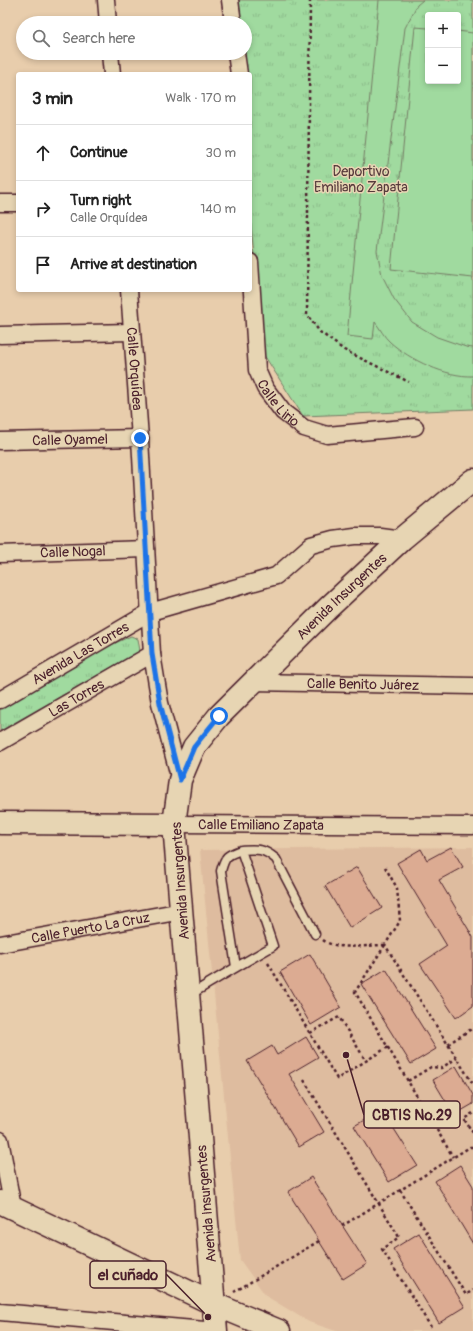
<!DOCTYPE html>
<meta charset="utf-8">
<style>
body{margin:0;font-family:Pangolin,sans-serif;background:#f6f6f6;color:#222}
.controls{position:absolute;right:12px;top:12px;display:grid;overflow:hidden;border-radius:4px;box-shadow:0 2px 6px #0003}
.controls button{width:36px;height:36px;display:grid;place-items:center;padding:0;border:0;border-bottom:1px solid #e0e0e0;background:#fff;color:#222;font:20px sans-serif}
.stop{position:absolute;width:12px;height:12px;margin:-9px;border:3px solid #1a73e8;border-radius:50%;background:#fff}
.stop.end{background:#1a73e8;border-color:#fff;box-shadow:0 1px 4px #0008}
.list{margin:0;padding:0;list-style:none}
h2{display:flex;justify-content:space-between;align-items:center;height:52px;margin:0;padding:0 16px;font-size:17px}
h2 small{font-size:13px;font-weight:400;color:#767676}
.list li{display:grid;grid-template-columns:26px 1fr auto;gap:12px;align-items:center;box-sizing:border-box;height:56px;padding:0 16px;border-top:1px solid #e0e0e0}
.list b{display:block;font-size:15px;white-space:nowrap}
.list p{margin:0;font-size:13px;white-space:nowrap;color:#767676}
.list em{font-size:13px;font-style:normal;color:#767676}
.icon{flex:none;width:22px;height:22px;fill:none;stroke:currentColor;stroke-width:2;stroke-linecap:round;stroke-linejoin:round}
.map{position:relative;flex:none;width:473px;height:1331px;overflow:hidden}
.search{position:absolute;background:#fff;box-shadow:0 2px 6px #0003;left:16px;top:16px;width:236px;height:44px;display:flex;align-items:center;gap:10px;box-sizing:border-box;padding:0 14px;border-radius:22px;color:#767676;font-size:15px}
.panel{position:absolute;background:#fff;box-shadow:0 2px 6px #0003;left:16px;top:72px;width:236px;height:220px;border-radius:4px}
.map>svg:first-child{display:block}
.built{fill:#debc9f}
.park{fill:url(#park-tufts);stroke:#757c65;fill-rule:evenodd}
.garden{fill:#a0da9f;stroke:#757c65}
.building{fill:#dcab92;stroke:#4a1f2b}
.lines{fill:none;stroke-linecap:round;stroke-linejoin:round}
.lane-casing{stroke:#4a1f2b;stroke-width:11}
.street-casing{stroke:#4a1f2b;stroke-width:19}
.secondary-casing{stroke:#4a1f2b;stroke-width:25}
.path{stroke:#4a1f2b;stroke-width:2.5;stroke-dasharray:3 3;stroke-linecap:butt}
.lane{stroke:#e7d5b3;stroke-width:8}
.street{stroke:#e7d5b3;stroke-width:16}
.secondary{stroke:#e7d5b3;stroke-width:22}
.route{stroke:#1a73e8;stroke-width:5}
.labels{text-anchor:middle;stroke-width:3;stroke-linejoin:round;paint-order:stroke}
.park-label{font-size:14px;fill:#573b3c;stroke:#e7d5b3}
.street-label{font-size:14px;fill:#4a1f2b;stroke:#e7d5b3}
.leader{fill:none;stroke:#4a1f2b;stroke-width:1.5}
.callout-dot{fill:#4a1f2b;stroke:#e7d5b3;stroke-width:1.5}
.callout{fill:#e7d5b3;stroke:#4a1f2b;stroke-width:1.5}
.callout-label{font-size:15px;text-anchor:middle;font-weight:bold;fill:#4a1f2b}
</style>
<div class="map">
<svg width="473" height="1331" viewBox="0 0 473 1331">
<defs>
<pattern id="park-tufts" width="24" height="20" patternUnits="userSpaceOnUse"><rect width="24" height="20" fill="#a0da9f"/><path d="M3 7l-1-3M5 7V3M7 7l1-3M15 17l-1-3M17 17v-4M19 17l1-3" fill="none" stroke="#8bbb89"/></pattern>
</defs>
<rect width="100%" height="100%" fill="#e8cdac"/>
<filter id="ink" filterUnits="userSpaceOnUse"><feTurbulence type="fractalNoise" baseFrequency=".025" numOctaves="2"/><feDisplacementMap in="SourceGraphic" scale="8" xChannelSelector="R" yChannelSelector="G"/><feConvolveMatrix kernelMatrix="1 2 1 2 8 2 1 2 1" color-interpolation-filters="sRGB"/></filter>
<g filter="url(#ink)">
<path class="built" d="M 473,847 L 473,1331 L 336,1331 L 309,1322 L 266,1296 L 240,1260 L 200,850 Z"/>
<path class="park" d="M 239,0 L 473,0 L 473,409 L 303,416 L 264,355 L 250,215 L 250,74 L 242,74 L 241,53 L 245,53 L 245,23 L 240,23 ZM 428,15 L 458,15 L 458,81 L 428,81 Z
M 131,636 L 138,639 L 140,651 L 0,731 L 0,706 L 93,653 Z"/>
<path class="garden" d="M 379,0 L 423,0 L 417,5 L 405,28 L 377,251 L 382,275 L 394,299 L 412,322 L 437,337 L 466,347 L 473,348 L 473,376 C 446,377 410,360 390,342 C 384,337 380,328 375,322 L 373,339 L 347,336 Z
M 415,27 L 428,28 L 428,81 L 458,81 L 458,31 L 473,33 L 473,278 L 391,269 Z"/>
<path class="building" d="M 451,847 L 463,867 L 439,880 L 473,937 L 473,1006 L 456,1018 L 420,964 L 447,946 L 397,863 L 421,849 L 427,860 Z
M 357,867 L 382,908 L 350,928 L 325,886 Z
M 310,954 L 341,1007 L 311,1025 L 280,972 Z
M 386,969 L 436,1049 L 411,1064 L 361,984 Z
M 306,1037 L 318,1057 L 289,1074 L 324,1132 L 299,1147 L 247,1061 L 272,1046 L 277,1055 Z
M 456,1066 L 473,1095 L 473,1104 L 454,1115 L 433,1080 Z
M 382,1110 L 417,1165 L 389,1182 L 354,1126 Z
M 460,1165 L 473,1186 L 473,1244 L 435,1181 Z
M 311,1177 L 367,1264 L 343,1279 L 288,1192 Z
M 419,1233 L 465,1307 L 439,1323 L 393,1249 Z"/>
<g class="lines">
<g class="lane-casing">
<path id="lane" d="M 241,850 C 257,849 263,848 276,859 L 315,934
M 190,995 C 217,978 245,962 273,946 L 241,850 C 227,855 225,856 221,871 L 236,967"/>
</g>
<g class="street-casing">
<g id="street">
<path d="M 106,0 L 108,23"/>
<path d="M 230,0 L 233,23"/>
<path d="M 110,53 L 112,74"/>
<path d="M 236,53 L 239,74"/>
<path d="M 0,203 L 18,203"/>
<path id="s1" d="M 250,262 L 257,370 L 265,388 L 283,412 L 304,428 L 327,435 L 415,427"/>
<path id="s2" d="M 129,290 L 140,438 L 152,654 L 160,703 L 180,780"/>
<path d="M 0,335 L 131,332"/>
<path id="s3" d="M 0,441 L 140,438"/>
<path id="s4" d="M 0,554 L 146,549"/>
<path id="s5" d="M 252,682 L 473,686"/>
<path id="s6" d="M 0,700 L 150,612 L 276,576 L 311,545 L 333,539 L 355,536 L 380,536 L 402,539"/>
<path id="s7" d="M 0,742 L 152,654"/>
<path id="s8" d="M 174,824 L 473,826"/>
<path id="s9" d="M 0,944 L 182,911"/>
<path d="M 0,1140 L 13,1208"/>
<path d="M 0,1312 L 216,1331"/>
</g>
</g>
<g class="secondary-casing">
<g id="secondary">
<path d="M 0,823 L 174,824"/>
<path d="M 0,1202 L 214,1304 L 279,1331"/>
<path id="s10" d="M 216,1331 L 174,824 L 180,780 L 194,747 L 219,716 L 328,608 L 402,539 L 473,480"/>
</g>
</g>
<path class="path" d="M 310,0 L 307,315 L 320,332 L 344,350 L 409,382
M 385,867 L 397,888 L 400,921 L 385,945 L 473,1084
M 323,940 C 337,951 368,945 385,945
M 385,945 L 355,992 L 453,1157
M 268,963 L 337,1079 L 388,1047
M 310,1033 L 339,1017 L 366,1061
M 448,1044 L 473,1028
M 304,1080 L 399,1237 L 382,1249 L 431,1327
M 408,1081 L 431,1067 L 441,1068 L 457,1058
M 473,1113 L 464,1119 L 473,1133
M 400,1190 L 466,1295 L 473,1290
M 342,1226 L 470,1147 L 473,1147
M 234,1292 L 319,1241"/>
<use href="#lane" class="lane"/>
<use href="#street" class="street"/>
<use href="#secondary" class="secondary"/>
</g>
</g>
<g class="lines" filter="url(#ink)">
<path class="route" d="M 140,438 L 152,654 L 160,703 L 180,780 L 194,747 L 219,716"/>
</g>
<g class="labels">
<g class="park-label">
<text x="361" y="176">Deportivo<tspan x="361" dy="16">Emiliano Zapata</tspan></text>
</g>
<g class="street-label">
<text dy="5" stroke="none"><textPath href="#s2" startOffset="79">Calle Orquídea</textPath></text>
<text dy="5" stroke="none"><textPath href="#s1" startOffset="148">Calle Lirio</textPath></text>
<text dy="5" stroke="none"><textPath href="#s3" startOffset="70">Calle Oyamel</textPath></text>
<text dy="5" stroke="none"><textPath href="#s4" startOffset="73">Calle Nogal</textPath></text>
<text dy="5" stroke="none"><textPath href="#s10" startOffset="800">Avenida Insurgentes</textPath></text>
<text dy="5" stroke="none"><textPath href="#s6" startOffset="93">Avenida Las Torres</textPath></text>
<text dy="5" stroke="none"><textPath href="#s5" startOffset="111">Calle Benito Juárez</textPath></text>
<text dy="5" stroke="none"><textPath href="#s7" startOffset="88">Las Torres</textPath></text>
<text dy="5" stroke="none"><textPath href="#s8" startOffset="87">Calle Emiliano Zapata</textPath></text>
<text transform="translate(180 881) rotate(-94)" y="5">Avenida Insurgentes</text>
<text dy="5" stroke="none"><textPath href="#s9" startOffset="92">Calle Puerto La Cruz</textPath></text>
<text transform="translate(206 1204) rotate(-95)" y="5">Avenida Insurgentes</text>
</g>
</g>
<path class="leader" d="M346 1055L364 1115M208 1317L166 1274"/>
<g class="callout-dot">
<circle cx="346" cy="1055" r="4"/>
<circle cx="208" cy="1317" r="4"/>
</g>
<g class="callout">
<rect x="364" y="1101" width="96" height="27" rx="4"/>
<rect x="90" y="1261" width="76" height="27" rx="4"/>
</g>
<g class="callout-label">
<text x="412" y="1120">CBTIS No.29</text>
<text x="128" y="1280">el cuñado</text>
</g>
</svg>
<div class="controls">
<button>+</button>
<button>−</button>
</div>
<div class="stop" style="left:219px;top:716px"></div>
<div class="stop end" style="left:140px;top:438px"></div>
<div class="search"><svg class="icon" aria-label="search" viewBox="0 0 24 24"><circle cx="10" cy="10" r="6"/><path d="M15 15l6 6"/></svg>Search here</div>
<section class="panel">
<h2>3 min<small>Walk · 170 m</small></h2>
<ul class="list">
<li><svg class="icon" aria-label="ahead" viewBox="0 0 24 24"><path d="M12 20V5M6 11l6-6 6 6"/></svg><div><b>Continue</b></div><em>30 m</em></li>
<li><svg class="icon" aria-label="right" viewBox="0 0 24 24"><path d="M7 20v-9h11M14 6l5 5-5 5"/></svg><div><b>Turn right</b><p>Calle Orquídea</p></div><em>140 m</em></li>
<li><svg class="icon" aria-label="arrive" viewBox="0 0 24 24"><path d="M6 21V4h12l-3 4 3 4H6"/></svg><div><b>Arrive at destination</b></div></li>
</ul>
</section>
</div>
